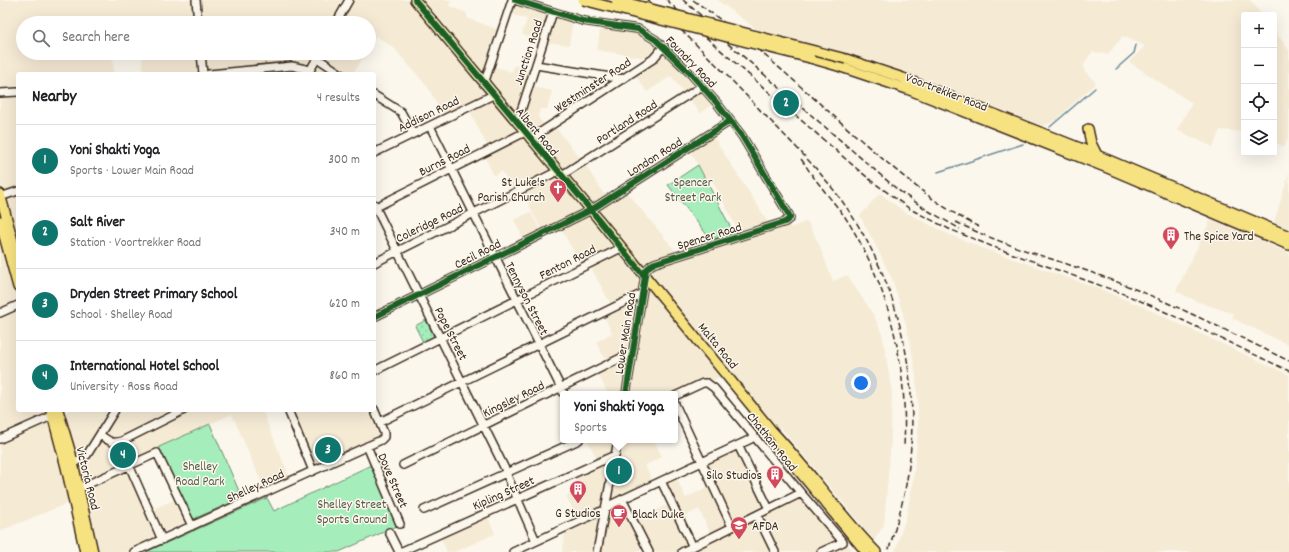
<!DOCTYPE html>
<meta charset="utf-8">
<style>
body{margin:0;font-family:Dekko,sans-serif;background:#f2f2f2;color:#202124}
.controls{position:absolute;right:12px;top:12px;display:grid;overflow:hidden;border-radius:4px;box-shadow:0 4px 16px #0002}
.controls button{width:36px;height:36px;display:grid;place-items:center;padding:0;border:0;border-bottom:1px solid #e0e0e0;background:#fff;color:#202124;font:20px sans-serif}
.you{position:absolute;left:861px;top:383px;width:14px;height:14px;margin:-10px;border:3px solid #fff;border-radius:50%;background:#1a73e8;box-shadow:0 0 0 6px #1a73e833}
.badge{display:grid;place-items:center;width:26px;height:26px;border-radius:50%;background:#0f766e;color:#fff;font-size:13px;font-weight:700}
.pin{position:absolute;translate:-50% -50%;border:2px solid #fff;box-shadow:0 1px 4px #0006}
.popup{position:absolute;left:560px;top:391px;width:118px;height:52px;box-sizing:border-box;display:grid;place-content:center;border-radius:4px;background:#fff;filter:drop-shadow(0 1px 3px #0005);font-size:13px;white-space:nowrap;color:#757577}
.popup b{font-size:15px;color:#202124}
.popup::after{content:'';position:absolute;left:50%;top:100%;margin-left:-8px;border:8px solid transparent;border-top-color:#fff}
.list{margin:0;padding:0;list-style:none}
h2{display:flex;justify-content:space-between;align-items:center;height:52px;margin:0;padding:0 16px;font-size:17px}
h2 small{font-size:13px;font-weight:400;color:#757577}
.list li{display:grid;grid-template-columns:26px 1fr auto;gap:12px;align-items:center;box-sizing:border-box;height:72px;padding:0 16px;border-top:1px solid #e0e0e0}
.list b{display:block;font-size:15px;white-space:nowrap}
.list p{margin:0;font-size:13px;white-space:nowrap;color:#757577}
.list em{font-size:13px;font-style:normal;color:#757577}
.icon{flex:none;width:22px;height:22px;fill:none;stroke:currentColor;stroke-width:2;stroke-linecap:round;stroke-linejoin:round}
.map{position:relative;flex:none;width:1289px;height:552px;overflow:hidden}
.search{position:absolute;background:#fff;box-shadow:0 4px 16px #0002;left:16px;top:16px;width:360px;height:44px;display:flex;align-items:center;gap:10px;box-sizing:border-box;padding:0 14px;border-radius:22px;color:#757577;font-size:15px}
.panel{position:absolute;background:#fff;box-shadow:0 4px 16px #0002;left:16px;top:72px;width:360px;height:340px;border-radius:4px}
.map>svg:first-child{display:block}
.built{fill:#f5ead4}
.park{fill:#a5eebc;stroke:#708c6d}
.garden{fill:url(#garden-dots);stroke:#708c6d}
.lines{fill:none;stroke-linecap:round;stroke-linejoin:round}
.stream{stroke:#6a8a98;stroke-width:1.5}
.minor-casing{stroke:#3b2a1e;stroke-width:10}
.major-casing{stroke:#3b2a1e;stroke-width:12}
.minor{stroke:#fbf7ec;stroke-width:7}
.major{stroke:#f7e281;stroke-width:9}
.rail{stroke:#3b2a1e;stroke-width:1.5;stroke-dasharray:6 3;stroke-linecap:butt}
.major-bridge-casing{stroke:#3b2a1e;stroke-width:12;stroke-linecap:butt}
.major-bridge{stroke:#f7e281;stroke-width:9}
.cycleway-casing{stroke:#fbf7ec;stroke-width:8}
.cycleway{stroke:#1b5e20;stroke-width:6}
.labels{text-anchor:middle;stroke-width:3;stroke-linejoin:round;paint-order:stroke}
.street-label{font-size:13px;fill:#3b2a1e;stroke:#fbf7ec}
.poi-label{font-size:13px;fill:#3b2a1e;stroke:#fbf7ec;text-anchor:start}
.park-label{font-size:13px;fill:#565b46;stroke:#fbf7ec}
</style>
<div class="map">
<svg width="1289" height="552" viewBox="0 0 1289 552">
<defs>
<pattern id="garden-dots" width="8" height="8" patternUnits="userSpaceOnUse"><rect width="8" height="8" fill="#a5eebc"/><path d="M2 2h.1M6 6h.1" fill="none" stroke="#8fcca1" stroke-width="1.8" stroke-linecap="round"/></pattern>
</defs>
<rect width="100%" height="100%" fill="#fbf7ec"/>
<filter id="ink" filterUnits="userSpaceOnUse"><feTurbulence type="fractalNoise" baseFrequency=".025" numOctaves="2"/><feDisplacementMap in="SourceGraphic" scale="8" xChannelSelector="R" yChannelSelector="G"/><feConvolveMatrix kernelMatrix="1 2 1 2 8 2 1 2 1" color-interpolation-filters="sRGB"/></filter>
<g filter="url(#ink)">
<path class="built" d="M 0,0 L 451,0 L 449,6 L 467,13 L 467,18 L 502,31 L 491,65 L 512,72 L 514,65 L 534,72 L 529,86 L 552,91 L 547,109 L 540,109 L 538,117 L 547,128 L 553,124 L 584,163 L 607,199 L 624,189 L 679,255 L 741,236 L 713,182 L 708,182 L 688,148 L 711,133 L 771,227 L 787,221 L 791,228 L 807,221 L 818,242 L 833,281 L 847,275 L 873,314 L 882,334 L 884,344 L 892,393 L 891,440 L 884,525 L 874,540 L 780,427 L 772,431 L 725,374 L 707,383 L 675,394 L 608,394 L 596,370 L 608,364 L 596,342 L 612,333 L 602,312 L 613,308 L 589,264 L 582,267 L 559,225 L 543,233 L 521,189 L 514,192 L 502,171 L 494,176 L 483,153 L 489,150 L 468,107 L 445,118 L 427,86 L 394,48 L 376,36 L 369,48 L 369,23 L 23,23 L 23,53 L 112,53 L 114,74 L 18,74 L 18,410 L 58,410 L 59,416 L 70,410 L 262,410 L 291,481 L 266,493 L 232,414 L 159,447 L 157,453 L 129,465 L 162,540 L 134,552 L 93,552 L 73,501 L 0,531 Z
M 512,0 L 573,18 L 569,45 L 544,42 L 522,34 L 527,19 L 508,13 Z
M 717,0 L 1250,0 L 1262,15 L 1244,15 L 1244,132 L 1220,130 L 1213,147 L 1177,130 L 1192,103 L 1129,62 L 1145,46 L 1123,36 L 1108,54 L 1092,52 L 1084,64 L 1084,70 L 1096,83 L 1053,122 L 1043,126 L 880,63 L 759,31 Z
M 601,23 L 647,34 L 716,102 L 700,113 L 671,76 L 647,92 L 633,72 L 653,59 L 597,50 Z
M 1274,31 L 1289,50 L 1289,133 L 1285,147 L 1274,142 Z
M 142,53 L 366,53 L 353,74 L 268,74 L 271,74 L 274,68 L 209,74 L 143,74 Z
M 1289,173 L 1289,230 L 1274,222 Z
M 880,193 L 903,211 L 948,234 L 982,248 L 1097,288 L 1141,306 L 1289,375 L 1289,552 L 895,552 L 907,513 L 914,473 L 918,431 L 918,403 L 916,376 L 910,341 L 902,310 L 892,279 L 876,246 L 860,216 Z
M 531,212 L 540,230 L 523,238 L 514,220 Z
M 1211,219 L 1289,253 L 1289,345 L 1232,318 L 1234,314 L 1196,301 L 1176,291 Z
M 292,410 L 369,410 L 379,436 L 315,465 Z
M 587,440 L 654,440 L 662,457 L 645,465 L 654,485 L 622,499 L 633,521 L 672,503 L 661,481 L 675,475 L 686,498 L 712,485 L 702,462 L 738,445 L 769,509 L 801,493 L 845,545 L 847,544 L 854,552 L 775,552 L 757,515 L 712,537 L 699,509 L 680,519 L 693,547 L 682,552 L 649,552 L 646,547 L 636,552 L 562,552 L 566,528 L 579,522 L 566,496 L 580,490 L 574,474 L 599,462 Z
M 176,499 L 186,522 L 162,533 L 151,510 Z
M 488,517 L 495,534 L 454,552 L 447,552 L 441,538 Z
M 755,521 L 770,552 L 691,552 L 705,544 Z"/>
<path class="park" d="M 698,165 L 733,232 L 711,240 L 668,185 Z
M 210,424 L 242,498 L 191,520 L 159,447 Z
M 371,465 L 397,526 L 339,552 L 146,552 L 267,498 L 274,511 Z"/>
<path class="garden" d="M 426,320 L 434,337 L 423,342 L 415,326 Z"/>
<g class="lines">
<path class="stream" d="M 1116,69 L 1134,53 L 1136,45
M 1050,127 L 1095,88
M 938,172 L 1023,144"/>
<g class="minor-casing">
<path id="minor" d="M 196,0 L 198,23
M 515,0 L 583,21 L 638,29 L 656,40 L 691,74 L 716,102 L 742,136 L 789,215 L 790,218 L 785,222 L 655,263 L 651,265 L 646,270 L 626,394
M 336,23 L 349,0
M 201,53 L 203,74
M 317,58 L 341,74
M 536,65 L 623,79
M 209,74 L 292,66 L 310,70
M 308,74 L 320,53
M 484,84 L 512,0
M 0,93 L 18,92
M 374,95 L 401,112 L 413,134
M 517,123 L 553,12
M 430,126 L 564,394
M 530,139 L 653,59 L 664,46
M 374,153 L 493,95
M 562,175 L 702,86
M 0,197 L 18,191
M 374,204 L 507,473
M 374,208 L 525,132
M 374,263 L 558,171
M 0,313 L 18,305
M 374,317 L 591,210 L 730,121
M 374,371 L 621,248
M 675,396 L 703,383 L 707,383 L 714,388 L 801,493 L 843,542 L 821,552
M 675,404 L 732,527
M 288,410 L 313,471
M 380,422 L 641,294
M 100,435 C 109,441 111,444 122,441 L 184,410
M 0,439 L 47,418 L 57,416
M 738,445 L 769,509
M 367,446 L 400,524
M 129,465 L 162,540
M 403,465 L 633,352
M 69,466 L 87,455 L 115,410
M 506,473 L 536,541
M 661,481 L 693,547
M 75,490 L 157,453 L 192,526
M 622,499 L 649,552
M 424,510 L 579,440
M 757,515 L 775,552
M 389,532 L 399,552
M 134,552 L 381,440 L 384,437 L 384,433 L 374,409
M 400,552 L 615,455
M 513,552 L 599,512 L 605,510 L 610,505 L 751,439
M 597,552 L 618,440
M 682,552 L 801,493"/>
</g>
<g class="major-casing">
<path id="major" d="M 415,0 L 591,210 L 772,431 C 809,470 839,514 876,552
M 810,58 L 838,66 L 907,89 L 1110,169 L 1289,245
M 846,59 L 903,78 L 1080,148 L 1289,236
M 1088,129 L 1091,143 L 1097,155
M 0,194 L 18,259
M 0,221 L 18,287
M 51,410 L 66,467 L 85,552
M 58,410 L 71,454 L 93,552
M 778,441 L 784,453 L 866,552"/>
</g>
<use href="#minor" class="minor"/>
<use href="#major" class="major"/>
<path class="rail" d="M 648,0 C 688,35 725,73 762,112 C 790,141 819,169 842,201 C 898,279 922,379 908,473 C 904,500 896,526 888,552
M 667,0 L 701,33 L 856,168 L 873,182 L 910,209 L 949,229 L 991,246 L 1124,294 L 1157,308 L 1289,371
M 683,0 L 718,30
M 693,0 C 753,41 807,93 862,141 C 899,173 935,205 979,227
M 685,11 L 737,51 L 898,190 L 927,210 L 960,229
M 801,159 C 807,167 812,176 819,184 C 827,195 837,206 845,217 C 890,286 908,366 904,447
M 956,222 C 1005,247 1060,260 1112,280 C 1173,303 1231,333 1289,361"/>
<g class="major-bridge-casing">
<path id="major-bridge" d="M 583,0 L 810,58
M 616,0 L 846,59"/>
</g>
<use href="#major-bridge" class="major-bridge"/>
<g class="cycleway-casing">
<path id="cycleway" d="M 415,0 L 591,210 L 644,276
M 515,0 L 583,21 L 638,29 L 656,40 L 691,74 L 716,102 L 742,136 L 789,215 L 790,218 L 785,222 L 655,263 L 651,265 L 646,270 L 626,394
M 374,317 L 591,210 L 730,121"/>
</g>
<use href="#cycleway" class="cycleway"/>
</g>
</g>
<defs>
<g id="church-pin" transform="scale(0.9)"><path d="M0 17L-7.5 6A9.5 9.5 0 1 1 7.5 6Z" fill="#d1495b" stroke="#fbf7ec"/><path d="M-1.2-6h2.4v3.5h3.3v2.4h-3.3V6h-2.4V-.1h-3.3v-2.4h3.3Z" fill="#fff"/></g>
<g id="building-pin" transform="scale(0.9)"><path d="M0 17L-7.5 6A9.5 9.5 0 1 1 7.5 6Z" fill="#d1495b" stroke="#fbf7ec"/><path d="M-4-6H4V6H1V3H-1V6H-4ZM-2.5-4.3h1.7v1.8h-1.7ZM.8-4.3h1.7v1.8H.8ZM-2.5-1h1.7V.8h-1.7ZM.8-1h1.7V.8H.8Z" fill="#fff"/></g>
<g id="cafe-pin" transform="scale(0.9)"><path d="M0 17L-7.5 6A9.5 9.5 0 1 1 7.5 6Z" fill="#d1495b" stroke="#fbf7ec"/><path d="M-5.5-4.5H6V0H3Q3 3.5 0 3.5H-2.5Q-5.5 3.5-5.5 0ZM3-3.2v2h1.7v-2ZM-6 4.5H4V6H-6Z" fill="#fff"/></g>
<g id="university-pin" transform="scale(0.9)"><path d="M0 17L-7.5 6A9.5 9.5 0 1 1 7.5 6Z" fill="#d1495b" stroke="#fbf7ec"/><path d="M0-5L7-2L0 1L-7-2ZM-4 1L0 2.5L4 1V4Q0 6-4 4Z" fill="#fff"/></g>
</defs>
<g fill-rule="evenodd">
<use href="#church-pin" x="558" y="188"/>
<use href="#building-pin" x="1171" y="235"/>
<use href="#building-pin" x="775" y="474"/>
<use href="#building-pin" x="578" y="489"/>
<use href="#cafe-pin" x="619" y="513"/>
<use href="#university-pin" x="739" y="525"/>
</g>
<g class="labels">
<g class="street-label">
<text transform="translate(527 52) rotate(-72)" y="5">Junction Road</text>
<text transform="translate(692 61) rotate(46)" y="5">Foundry Road</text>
<text transform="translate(592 84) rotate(-33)" y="5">Westminster Road</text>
<text transform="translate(947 91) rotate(21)" y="5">Voortrekker Road</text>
<text transform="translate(428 113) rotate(-26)" y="5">Addison Road</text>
<text transform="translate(626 121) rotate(-33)" y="5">Portland Road</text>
<text transform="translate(538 131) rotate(50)" y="5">Albert Road</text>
<text transform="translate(654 156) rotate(-32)" y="5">London Road</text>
<text transform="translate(444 159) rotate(-27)" y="5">Burns Road</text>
<text transform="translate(429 222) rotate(-26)" y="5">Coleridge Road</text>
<text transform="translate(709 235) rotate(-17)" y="5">Spencer Road</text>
<text transform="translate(477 253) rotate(-27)" y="5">Cecil Road</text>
<text transform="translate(567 261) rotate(-27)" y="5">Fenton Road</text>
<text transform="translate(528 298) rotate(63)" y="5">Tennyson Street</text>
<text transform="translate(452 333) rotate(63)" y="5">Pope Street</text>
<text transform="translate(624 333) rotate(-81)" y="5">Lower Main Road</text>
<text transform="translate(719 345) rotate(51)" y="5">Malta Road</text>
<text transform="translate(513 398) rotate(-26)" y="5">Kingsley Road</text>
<text transform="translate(773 441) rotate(51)" y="5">Chatham Road</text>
<text transform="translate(89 478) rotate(76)" y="5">Victoria Road</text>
<text transform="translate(394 480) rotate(67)" y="5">Dove Street</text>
<text transform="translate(255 485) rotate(-25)" y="5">Shelley Road</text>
<text transform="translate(503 492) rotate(-24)" y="5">Kipling Street</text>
</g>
<g class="poi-label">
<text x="545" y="186" text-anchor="end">St Luke's<tspan x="545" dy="15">Parish Church</tspan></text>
<text x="1184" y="240">The Spice Yard</text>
<text x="762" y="479" text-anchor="end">Silo Studios</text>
<text x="578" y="517" text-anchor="middle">G Studios</text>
<text x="632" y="518">Black Duke</text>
<text x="752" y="530">AFDA</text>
</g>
<g class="park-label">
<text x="693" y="186">Spencer<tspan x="693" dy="15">Street Park</tspan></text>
<text x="200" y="470">Shelley<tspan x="200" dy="15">Road Park</tspan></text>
<text x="352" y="508">Shelley Street<tspan x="352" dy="15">Sports Ground</tspan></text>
</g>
</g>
</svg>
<div class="controls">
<button>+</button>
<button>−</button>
<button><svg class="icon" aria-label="locate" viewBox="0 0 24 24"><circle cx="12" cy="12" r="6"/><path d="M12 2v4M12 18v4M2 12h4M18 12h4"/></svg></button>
<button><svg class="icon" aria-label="layers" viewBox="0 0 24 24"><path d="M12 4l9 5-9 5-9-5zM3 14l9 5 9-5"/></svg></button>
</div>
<div class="you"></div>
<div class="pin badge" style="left:619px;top:471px">1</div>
<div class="popup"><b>Yoni Shakti Yoga</b>Sports</div>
<div class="pin badge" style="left:786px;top:103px">2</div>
<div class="pin badge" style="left:328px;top:450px">3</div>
<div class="pin badge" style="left:123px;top:455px">4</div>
<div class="search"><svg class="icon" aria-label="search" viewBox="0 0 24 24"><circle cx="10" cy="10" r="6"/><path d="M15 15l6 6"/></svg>Search here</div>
<section class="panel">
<h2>Nearby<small>4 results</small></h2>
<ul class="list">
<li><span class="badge">1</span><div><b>Yoni Shakti Yoga</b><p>Sports · Lower Main Road</p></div><em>300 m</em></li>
<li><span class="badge">2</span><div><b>Salt River</b><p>Station · Voortrekker Road</p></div><em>340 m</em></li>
<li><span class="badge">3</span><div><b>Dryden Street Primary School</b><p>School · Shelley Road</p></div><em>620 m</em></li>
<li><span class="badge">4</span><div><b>International Hotel School</b><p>University · Ross Road</p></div><em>860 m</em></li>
</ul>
</section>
</div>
